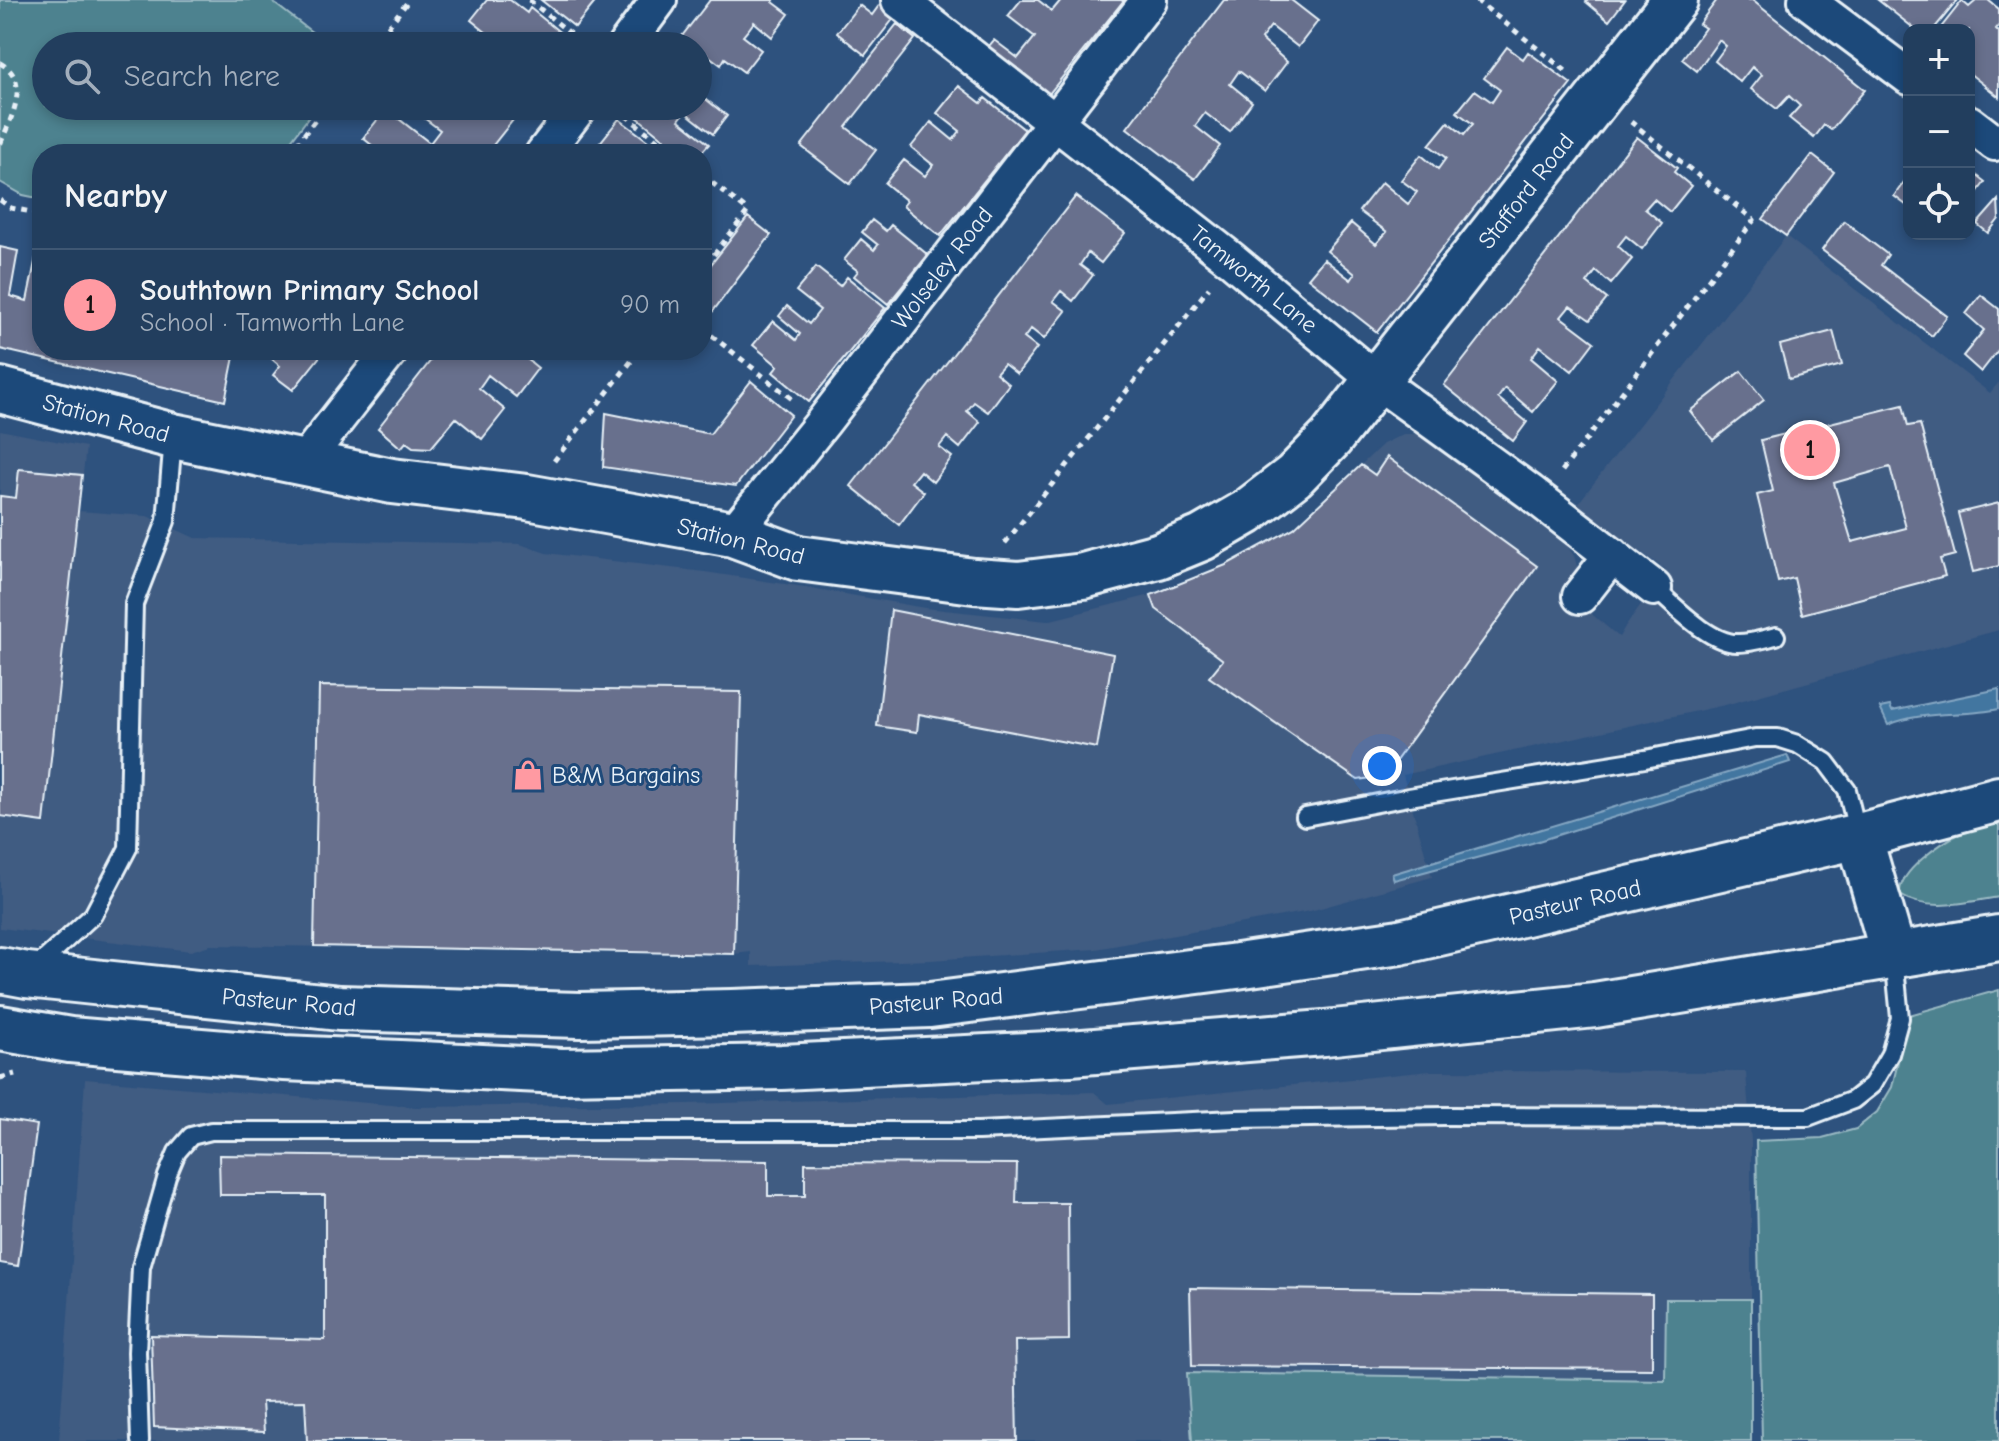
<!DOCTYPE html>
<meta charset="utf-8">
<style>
body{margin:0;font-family:"Comic Neue",sans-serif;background:#2a4564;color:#f1f3f6}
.controls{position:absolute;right:24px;top:24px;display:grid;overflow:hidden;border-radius:16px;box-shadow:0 4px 12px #0003}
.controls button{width:72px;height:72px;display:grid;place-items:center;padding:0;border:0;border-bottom:2px solid #3f5773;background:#223e5e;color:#f1f3f6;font:40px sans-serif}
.you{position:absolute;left:1382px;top:766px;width:28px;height:28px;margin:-20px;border:6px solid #fff;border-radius:50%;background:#1a73e8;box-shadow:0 0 0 12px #1a73e833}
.badge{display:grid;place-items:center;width:52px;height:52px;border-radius:50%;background:#ff9aa2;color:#111;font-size:26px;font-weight:700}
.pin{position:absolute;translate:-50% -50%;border:4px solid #fff;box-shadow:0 2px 8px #0006}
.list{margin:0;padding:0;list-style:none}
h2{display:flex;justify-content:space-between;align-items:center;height:104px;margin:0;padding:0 32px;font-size:34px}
h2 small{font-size:26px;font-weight:400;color:#a2aebc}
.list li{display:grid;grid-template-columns:52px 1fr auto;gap:24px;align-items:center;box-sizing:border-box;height:112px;padding:0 32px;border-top:2px solid #3f5773}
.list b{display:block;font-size:30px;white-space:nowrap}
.list p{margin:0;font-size:26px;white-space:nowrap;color:#a2aebc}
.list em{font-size:26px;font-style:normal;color:#a2aebc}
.icon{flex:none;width:44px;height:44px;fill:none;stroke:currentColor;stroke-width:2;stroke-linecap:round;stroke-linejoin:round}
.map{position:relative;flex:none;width:1999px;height:1441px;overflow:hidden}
.search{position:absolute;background:#223e5e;box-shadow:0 4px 12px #0003;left:32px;top:32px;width:680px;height:88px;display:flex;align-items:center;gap:20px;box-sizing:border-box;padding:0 28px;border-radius:44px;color:#a2aebc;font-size:30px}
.panel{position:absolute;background:#223e5e;box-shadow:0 4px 12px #0003;left:32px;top:144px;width:680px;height:216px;border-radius:32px}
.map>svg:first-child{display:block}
.built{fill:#3f5b82}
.green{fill:#4e828f;stroke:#9bbac4;stroke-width:2}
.water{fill:#4376a0;stroke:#85a7c3;stroke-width:2}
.building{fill:#68708d;stroke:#e8f1f8;stroke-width:2;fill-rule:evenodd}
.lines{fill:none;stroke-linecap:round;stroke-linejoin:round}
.lane-casing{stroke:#e8f1f8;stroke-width:22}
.street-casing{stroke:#e8f1f8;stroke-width:40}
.secondary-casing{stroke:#e8f1f8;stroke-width:50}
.primary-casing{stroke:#e8f1f8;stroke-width:50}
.path{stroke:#e8f1f8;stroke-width:5;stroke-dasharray:6 6;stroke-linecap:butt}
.lane{stroke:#1f4a7a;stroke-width:16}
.street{stroke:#1f4a7a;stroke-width:34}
.secondary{stroke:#1f4a7a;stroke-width:44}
.primary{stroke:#1f4a7a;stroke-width:44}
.labels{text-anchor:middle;stroke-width:6;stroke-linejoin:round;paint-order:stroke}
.street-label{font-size:24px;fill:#e8f1f8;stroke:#1f4a7a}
.poi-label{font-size:24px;fill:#e8f1f8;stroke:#1f4a7a;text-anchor:start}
</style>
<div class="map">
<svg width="1999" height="1441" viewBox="0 0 1999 1441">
<rect width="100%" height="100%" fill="#2e527e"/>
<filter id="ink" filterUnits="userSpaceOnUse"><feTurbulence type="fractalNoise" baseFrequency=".0125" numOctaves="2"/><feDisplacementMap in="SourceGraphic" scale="16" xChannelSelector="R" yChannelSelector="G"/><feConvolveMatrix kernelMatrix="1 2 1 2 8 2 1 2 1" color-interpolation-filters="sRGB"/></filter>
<g filter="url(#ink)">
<path class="built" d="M 1786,236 L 1990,393 L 1999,382 L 1999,630 L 1725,705 L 1403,775 L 1432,877 L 1310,911 L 1096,949 L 931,960 L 751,966 L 751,952 L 734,954 L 210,945 L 191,951 L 0,928 L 0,430 L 86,447 L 79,511 L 147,516 L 195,538 L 520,544 L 546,553 L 705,572 L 805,587 L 925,608 L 1047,621 L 1151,595 L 1226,565 L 1294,528 L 1383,444 L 1403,434 L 1424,434 L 1565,542 L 1574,556 L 1578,569 L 1576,582 L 1570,596 L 1619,637 L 1626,625 L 1666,570 L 1576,506 Z
M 1430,1071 L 1746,1072 L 1751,1140 L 1751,1441 L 59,1441 L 85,1079 L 415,1107 L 687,1104 L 1094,1092 L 1108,1104 Z"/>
<path class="green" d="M 0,0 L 270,0 L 330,46 L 46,46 L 46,106 L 317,106 L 281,154 L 42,154 L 42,199 L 23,195 L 0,182 Z
M 1999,821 L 1999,897 C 1967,902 1929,913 1900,895 C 1897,872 1942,842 1961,833 C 1973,827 1987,825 1999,821 Z
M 1999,990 L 1999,1441 L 1762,1441 L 1756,1141 L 1822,1138 L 1856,1129 L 1877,1112 L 1892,1087 L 1909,1015 Z
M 1666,1299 L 1751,1299 L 1751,1441 L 1192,1441 L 1187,1373 L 1665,1380 Z"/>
<path class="water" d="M 1999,689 L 1999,709 C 1963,717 1922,710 1888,725 L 1880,708 L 1890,706 L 1892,711 Z
M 1787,755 L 1790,762 L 1532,843 L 1394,880 L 1392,874 Z"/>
<path class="building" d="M 487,0 L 510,0 L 527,13 L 530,8 L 573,43 L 571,46 L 503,46 L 471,20 Z
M 541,0 L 597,0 L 575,27 Z
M 710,0 L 774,0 L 773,2 L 789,14 L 772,37 L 754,22 L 749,29 L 743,36 L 761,50 L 744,72 L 725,58 L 721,65 L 682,36 Z
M 883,0 L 898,13 L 865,55 L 837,33 L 859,5 L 872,15 Z
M 1021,0 L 1038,0 L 1052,11 L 1061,0 L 1124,0 L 1048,95 L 988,47 L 994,40 L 1018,58 L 1035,37 L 1008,16 Z
M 1224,0 L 1291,0 L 1318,21 L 1298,47 L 1271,26 L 1261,39 L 1287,62 L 1265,91 L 1239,71 L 1230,84 L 1252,102 L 1230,132 L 1205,113 L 1195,126 L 1220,146 L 1195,179 L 1127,128 Z
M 1588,0 L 1625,0 L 1609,21 L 1586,2 Z
M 1717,0 L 1752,0 L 1865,90 L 1831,130 L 1824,125 L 1814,138 L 1789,118 L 1800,106 L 1789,96 L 1777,109 L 1751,89 L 1762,75 L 1752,67 L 1740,82 L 1715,61 L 1726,46 L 1719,40 L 1697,71 L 1682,59 L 1705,28 L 1699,24 Z
M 1878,0 L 1958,0 L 1933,30 L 1916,30 Z
M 1977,0 L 1988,0 L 1999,9 L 1999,25 L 1996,29 L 1999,32 L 1999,97 L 1969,73 L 1969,30 L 1939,30 L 1962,1 L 1969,7 Z
M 897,24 L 915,39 L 846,127 L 876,150 L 850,184 L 801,146 Z
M 463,33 L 478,46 L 453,46 Z
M 1507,47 L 1523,59 L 1528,52 L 1571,84 L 1377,332 L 1308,278 L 1324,259 L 1351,280 L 1355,274 L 1327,251 L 1351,223 L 1376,244 L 1387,232 L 1359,211 L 1382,182 L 1408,204 L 1417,192 L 1401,180 L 1421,155 L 1438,169 L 1446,158 L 1429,145 L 1448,122 L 1464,135 L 1473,124 L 1457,112 L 1475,90 L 1492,102 L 1500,90 L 1484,78 Z
M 959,86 L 981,103 L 985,98 L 1025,130 L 940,236 L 903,206 L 907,201 L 885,183 L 904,160 L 925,176 L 933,165 L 911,147 L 931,122 L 953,140 L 960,131 L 937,113 Z
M 698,93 L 727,116 L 713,134 L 685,112 L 679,120 L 709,144 L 700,154 L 682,154 L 626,108 L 628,106 L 698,106 Z
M 408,106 L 524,106 L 486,154 L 383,154 L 363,138 L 386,109 L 430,143 L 440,130 Z
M 619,119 L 665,154 L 591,154 Z
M 1637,137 L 1677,168 L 1674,172 L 1691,186 L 1670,212 L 1654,199 L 1645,209 L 1662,223 L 1642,249 L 1626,236 L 1618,246 L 1632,259 L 1611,284 L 1596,271 L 1587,283 L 1607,299 L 1590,320 L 1570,306 L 1561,317 L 1594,342 L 1572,371 L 1540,346 L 1531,358 L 1558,381 L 1533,412 L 1505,388 L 1498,398 L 1527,422 L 1513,441 L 1444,385 Z
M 1812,155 L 1834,172 L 1786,236 L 1763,219 Z
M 1971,171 L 1985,182 L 1969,203 L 1969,174 Z
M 1909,175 L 1909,202 L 1906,205 L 1894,196 Z
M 1076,196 L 1125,233 L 1101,263 L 1088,253 L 1080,265 L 1093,275 L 1073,301 L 1061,291 L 1053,301 L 1066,311 L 1044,339 L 1031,329 L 1024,338 L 1037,348 L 1017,374 L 1004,364 L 996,373 L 1009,384 L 988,412 L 974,402 L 967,411 L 980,422 L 960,448 L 947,437 L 939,447 L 952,457 L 933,482 L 920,471 L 911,482 L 924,492 L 899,525 L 851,486 Z
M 1998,200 L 1999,219 L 1988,233 L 1977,224 Z
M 748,217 L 771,235 L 707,319 L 702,315 L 702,276 Z
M 872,220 L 886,231 L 891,225 L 928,255 L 888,304 L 854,276 L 858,271 L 844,260 L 861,239 L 874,250 L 878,245 L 862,232 Z
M 1844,221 L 1888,255 L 1881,265 L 1947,316 L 1932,336 L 1822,250 Z
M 0,247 L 18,251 L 10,296 L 27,301 L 36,257 L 42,259 L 42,350 L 228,350 L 235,352 L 225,401 L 0,349 Z
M 816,267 L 840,286 L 847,277 L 885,308 L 809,402 L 773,372 L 778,366 L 753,345 L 773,321 L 796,340 L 800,334 L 779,316 L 787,306 L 809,324 L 820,310 L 796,291 Z
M 1981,295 L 1999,309 L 1999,349 L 1981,372 L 1963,356 L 1984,330 L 1966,314 Z
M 1833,331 L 1842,365 L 1789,379 L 1780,345 Z
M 268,350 L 325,350 L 293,390 L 273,375 L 280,366 L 265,353 Z
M 439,350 L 516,350 L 538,368 L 516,397 L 488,375 L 484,381 L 479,388 L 505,410 L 482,439 L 456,418 L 431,448 L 413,447 L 406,442 L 401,448 L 378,428 Z
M 1741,371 L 1764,400 L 1713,440 L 1690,411 Z
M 751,381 L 791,415 L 736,486 L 603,467 L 606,413 L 710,434 Z
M 1903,405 L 1908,426 L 1920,424 L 1955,555 L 1940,559 L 1945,576 L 1802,614 L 1794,578 L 1778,582 L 1757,495 L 1773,491 L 1761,440 ZM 1890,467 L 1906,528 L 1852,542 L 1834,483 Z
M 1387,457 L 1537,566 L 1385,776 L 1358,780 L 1209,677 L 1223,660 L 1156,609 L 1151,595 L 1226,565 L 1294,528 L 1361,465 L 1375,475 Z
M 19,469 L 82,475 L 44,822 L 0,816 L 0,496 L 16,498 Z
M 1999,503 L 1999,566 L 1973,572 L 1958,513 Z
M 891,610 L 1113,654 L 1097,748 L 919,714 L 917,732 L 877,726 Z
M 319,686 L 741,692 L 734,954 L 314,946 Z
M 0,1119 L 37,1125 L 18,1266 L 0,1263 Z
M 219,1155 L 768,1161 L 768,1196 L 805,1196 L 805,1163 L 1017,1164 L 1016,1203 L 1068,1203 L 1069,1340 L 1015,1341 L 1017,1441 L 307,1441 L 305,1401 L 262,1402 L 264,1432 L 154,1427 L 151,1335 L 325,1340 L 325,1195 L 220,1195 Z
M 1190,1288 L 1652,1294 L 1652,1369 L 1192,1366 Z"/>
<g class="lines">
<g class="lane-casing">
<path id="lane" d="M 1654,588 C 1674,605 1710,644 1738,643 C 1751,643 1763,639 1776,636
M 1305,817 L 1409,797 L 1645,759 L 1755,738 L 1778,738 L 1797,744 L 1826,762 L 1847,790 L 1858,834
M 33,970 L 93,915 L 128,848 L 134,604 L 166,521 L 173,438
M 140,1441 L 137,1352 L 141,1267 L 167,1176 L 177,1152 L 191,1136 L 211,1131 L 978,1131 L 1235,1119 L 1444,1116 L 1808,1117 L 1853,1100 L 1872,1085 L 1890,1054 L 1900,1018 L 1894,957"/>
</g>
<g class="street-casing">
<path id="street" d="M 899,0 L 1232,260 L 1377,381 L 1530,492 L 1654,588
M 1806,0 L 1909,77
M 625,46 L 659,0
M 1969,123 L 1995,143
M 543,154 L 580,106
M 303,463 L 391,350
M 733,534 L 824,421 L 1149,0
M 1580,596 L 1612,555"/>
</g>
<g class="secondary-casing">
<path id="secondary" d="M 0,390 L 173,436 L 392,481 L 527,497 L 733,534 L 798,558 L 974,581 L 1018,584 L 1083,576 L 1158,556 L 1202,538 L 1247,512 L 1294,476 L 1331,438 L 1675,0"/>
</g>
<g class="primary-casing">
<path id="primary" d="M 1859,836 L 1894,956
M 0,970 L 27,975 L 340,1008 L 580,1015 L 732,1012 L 930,1005 L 1237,966 L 1400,942 L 1859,836 L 1999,799
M 0,1028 L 70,1040 L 284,1058 L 400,1063 L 562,1071 L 782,1067 L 1070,1053 L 1324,1033 L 1595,1005 L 1999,938"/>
</g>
<path class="path" d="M 529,0 L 586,46
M 1476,0 L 1566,71
M 373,46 L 409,0
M 0,63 C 33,81 10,119 0,145
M 616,108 L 675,154
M 289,154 L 326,106
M 702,175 L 748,211 L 702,270
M 0,200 L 11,208 L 42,214
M 702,328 L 796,402
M 554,461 L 640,350
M 1562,471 L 1754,220 L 1631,122
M 1005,543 L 1209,288
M 0,1078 L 15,1074"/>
<use href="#lane" class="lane"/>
<use href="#street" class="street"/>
<use href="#secondary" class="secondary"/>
<use href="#primary" class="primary"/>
</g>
</g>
<defs>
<g id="shop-bare" transform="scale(2.4)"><path d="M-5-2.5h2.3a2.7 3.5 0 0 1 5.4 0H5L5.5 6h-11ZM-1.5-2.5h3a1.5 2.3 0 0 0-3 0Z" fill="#ff9aa2" stroke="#1f4a7a" stroke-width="2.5" paint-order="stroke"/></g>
</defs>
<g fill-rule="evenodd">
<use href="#shop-bare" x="528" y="775"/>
</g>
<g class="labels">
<g class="street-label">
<text transform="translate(1526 191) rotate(-52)" y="8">Stafford Road</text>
<text transform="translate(942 268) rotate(-52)" y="8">Wolseley Road</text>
<text transform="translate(1254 279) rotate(39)" y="8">Tamworth Lane</text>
<text transform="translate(106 418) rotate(15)" y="8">Station Road</text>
<text transform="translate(741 541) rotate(14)" y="8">Station Road</text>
<text transform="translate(1575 902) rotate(-13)" y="8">Pasteur Road</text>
<text transform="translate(936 1001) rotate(-5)" y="8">Pasteur Road</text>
<text transform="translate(289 1002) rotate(5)" y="8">Pasteur Road</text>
</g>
<g class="poi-label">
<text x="552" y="783">B&amp;M Bargains</text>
</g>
</g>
</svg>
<div class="controls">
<button>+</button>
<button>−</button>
<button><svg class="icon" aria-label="locate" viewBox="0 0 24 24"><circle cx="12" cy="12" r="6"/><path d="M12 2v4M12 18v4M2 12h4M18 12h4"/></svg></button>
</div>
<div class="you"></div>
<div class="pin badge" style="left:1810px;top:450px">1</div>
<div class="search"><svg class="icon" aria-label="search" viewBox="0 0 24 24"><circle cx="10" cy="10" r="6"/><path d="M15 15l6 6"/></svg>Search here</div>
<section class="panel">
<h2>Nearby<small></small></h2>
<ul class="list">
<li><span class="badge">1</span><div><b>Southtown Primary School</b><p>School · Tamworth Lane</p></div><em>90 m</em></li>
</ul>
</section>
</div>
